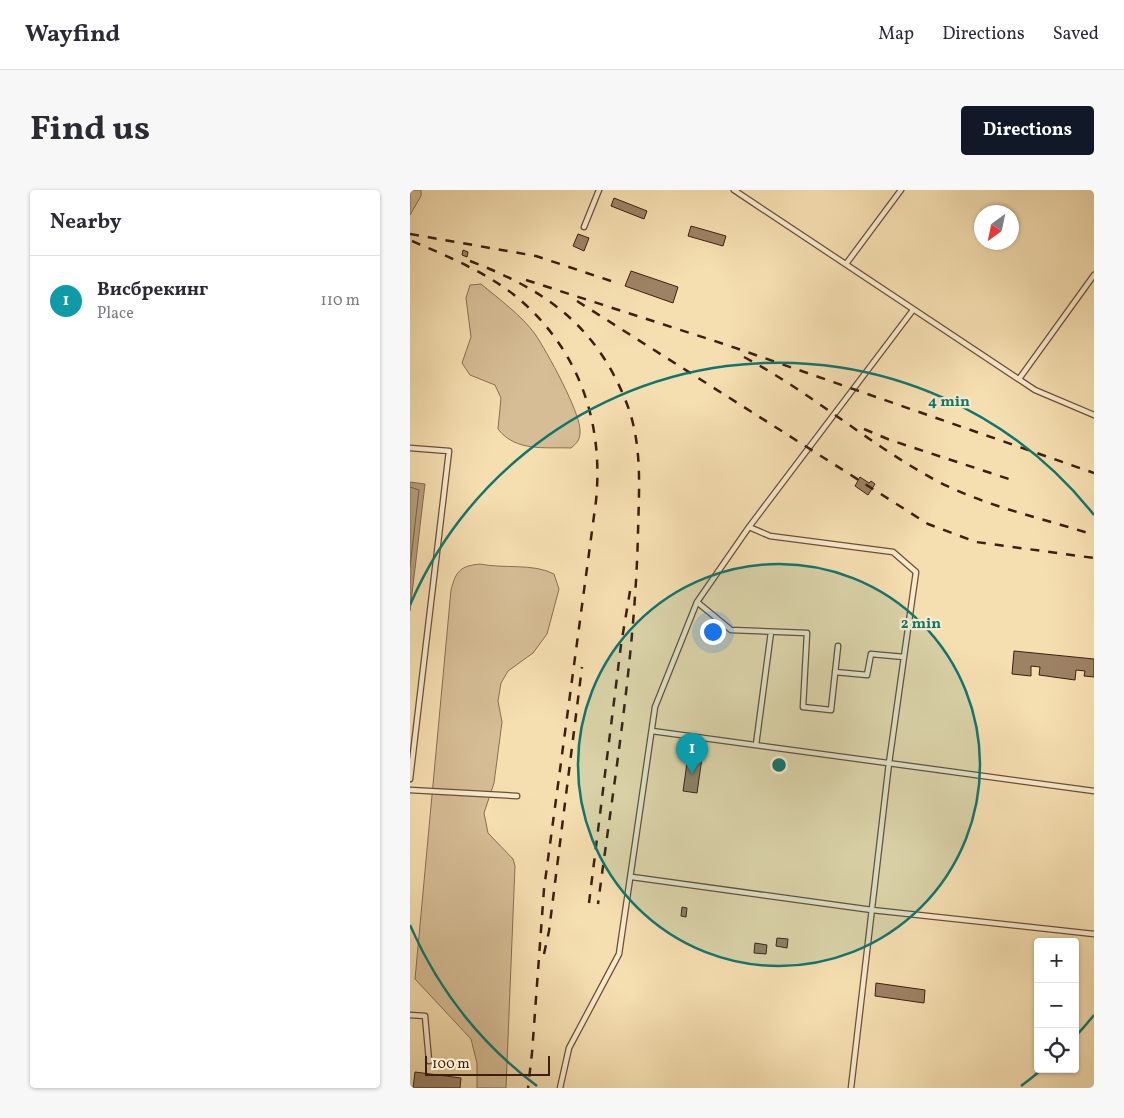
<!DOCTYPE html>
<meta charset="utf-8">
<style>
body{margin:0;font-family:Vollkorn,serif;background:#f7f7f7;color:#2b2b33}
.controls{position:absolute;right:15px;bottom:15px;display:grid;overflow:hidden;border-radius:5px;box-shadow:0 1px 4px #0004}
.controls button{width:45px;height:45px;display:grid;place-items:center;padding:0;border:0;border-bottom:1px solid #e1e1e2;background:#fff;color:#2b2b33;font:25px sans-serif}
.compass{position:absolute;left:564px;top:15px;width:45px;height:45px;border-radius:50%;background:#fff;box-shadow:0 1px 4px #0004;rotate:213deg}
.scale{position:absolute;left:15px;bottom:12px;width:125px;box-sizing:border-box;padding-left:5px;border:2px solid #3e1e11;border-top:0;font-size:14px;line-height:18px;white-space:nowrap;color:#3e1e11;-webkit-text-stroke:4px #f8eacc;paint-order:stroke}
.you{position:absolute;left:302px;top:441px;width:18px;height:18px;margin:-12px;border:4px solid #fff;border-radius:50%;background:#1a73e8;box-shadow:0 0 0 8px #1a73e833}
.badge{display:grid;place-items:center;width:32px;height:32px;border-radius:50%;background:#111827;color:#fff;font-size:16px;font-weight:700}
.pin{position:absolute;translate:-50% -41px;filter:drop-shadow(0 1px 2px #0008)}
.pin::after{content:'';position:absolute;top:26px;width:18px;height:15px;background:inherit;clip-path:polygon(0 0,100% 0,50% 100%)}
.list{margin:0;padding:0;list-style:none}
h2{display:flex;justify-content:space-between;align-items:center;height:65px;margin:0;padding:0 20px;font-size:21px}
h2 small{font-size:16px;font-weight:400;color:#7c7c81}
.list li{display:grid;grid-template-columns:32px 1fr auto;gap:15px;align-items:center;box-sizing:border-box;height:90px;padding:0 20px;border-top:1px solid #e1e1e2}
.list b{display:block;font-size:19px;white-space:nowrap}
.list p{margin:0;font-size:16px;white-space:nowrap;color:#7c7c81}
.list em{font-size:16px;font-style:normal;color:#7c7c81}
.icon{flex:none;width:28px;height:28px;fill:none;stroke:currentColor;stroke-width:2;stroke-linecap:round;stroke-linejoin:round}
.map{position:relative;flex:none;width:684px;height:898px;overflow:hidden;border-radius:5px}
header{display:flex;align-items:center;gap:30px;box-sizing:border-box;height:70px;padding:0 25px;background:#fff;border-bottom:1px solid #e1e1e2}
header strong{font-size:24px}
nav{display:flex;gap:28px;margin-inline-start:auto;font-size:18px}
.intro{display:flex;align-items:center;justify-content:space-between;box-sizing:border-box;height:120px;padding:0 30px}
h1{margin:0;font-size:35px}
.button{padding:12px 22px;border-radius:5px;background:#111827;color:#fff;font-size:18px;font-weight:700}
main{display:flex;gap:30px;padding:0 30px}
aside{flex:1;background:#fff;border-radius:5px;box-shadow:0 1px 4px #0004}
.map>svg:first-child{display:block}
.green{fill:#d6bd95;stroke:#8a6e53}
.water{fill:#b79d7a;stroke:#876a50}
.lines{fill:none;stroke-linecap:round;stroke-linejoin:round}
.shore{stroke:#7a5e46;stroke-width:1}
.building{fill:#9d8264;stroke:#3e1e11}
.service-casing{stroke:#6c4e39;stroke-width:7}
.service{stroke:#f8eacc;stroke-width:4.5}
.rail{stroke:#3e1e11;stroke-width:2.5;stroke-dasharray:9 9;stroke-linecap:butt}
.ring{fill:none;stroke:#0f766e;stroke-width:2.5}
.centre{fill:#0f766e;stroke:#f8eacc;stroke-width:2.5}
.ring-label{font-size:15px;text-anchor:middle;font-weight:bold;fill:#0f766e;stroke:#f8eacc;stroke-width:4.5;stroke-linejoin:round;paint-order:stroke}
</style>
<header>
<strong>Wayfind</strong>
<nav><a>Map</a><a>Directions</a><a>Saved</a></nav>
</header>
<div class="intro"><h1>Find us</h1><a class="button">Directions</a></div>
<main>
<aside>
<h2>Nearby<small></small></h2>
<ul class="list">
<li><span class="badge" style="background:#0f9aa8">1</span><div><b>Висбрекинг</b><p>Place</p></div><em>110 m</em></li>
</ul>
</aside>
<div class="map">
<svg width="684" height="898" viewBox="0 0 684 898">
<rect width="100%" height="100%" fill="#f5deb0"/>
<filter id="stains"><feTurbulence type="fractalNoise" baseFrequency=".004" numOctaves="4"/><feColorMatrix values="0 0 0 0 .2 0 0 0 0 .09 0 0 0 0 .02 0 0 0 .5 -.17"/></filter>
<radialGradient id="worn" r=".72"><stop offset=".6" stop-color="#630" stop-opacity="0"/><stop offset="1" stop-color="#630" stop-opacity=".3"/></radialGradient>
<path class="green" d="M 0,0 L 11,0 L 11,6 L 0,25 Z
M 71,94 C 89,109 111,125 125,144 C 136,160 172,225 170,242 C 170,250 167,253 161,258 C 134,257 106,262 88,239 L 91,208 L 85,195 L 60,185 L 52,173 L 61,147 L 56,108 L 60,95 Z
M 70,374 C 94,379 123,373 144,384 L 149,399 L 137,444 L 123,463 L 98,481 L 91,493 L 88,511 L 92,532 L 84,593 L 74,623 L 78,643 L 103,669 L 105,676 L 96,898 L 67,898 L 67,873 L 61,849 L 5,789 L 41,400 C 46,381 50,376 70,374 Z"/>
<path class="water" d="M 0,292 L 15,294 L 0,421 Z"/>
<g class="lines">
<path class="shore" d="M 0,297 L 9,300 L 0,377"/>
</g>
<path class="building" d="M 204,8 L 237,21 L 234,29 L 201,16 Z
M 281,36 L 316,46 L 313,56 L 278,46 Z
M 168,44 L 179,48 L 174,61 L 163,56 Z
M 53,60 L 58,62 L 57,67 L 52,65 Z
M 221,81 L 268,97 L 263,113 L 215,96 Z
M 450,287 L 459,293 L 461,291 L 465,294 L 458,305 L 445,296 Z
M 604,461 L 684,469 L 684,487 L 674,486 L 675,481 L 666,480 L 665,490 L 629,485 L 630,477 L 621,476 L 621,486 L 602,484 Z
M 278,566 L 292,568 L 287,603 L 273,601 Z
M 272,717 L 277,718 L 276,727 L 271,726 Z
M 367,748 L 378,749 L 377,758 L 366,756 Z
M 345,753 L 357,755 L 356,764 L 344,763 Z
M 466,793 L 515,800 L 514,813 L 465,806 Z
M 5,882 L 51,888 L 50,898 L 3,898 Z"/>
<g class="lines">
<g class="service-casing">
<path id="service" d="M 324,0 L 625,200 L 684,225
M 174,37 L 189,0
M 436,74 L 491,0
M 609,189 L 684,85
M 0,258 L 39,261 L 0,589
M 339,337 L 360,346 L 483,362 L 506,382 L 479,573 L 441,898
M 287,412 L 321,440 L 397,443 L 393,517 L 421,520 L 428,456
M 425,482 L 457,485 L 461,464 L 494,467
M 242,541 L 684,601
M 346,555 L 361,442
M 0,600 L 107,606
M 222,687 L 462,720 L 684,744
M 0,825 L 15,826 L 19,871
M 150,898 L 159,858 L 209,764 L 245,517 L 287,412 L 339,337 L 503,120"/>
</g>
<use href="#service" class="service"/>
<path class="rail" d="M 0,44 L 126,66 L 207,93
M 2,51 C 37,66 73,81 103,104 C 168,156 194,231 186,311 L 134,699 L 122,863 L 118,898
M 60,71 C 133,99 184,133 215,209 C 233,252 229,297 228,343 C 225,467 204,591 188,714
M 116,90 L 317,155 L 684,283
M 167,111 L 518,334 L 566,352 L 684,368
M 334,167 C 402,203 461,256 529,292 C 578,317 632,328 684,345
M 454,239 L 480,250 L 605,291
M 179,713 L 211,455 L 220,401
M 134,764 L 139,741 L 172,477"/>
</g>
<circle cx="369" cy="575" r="201" fill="#0f766e" fill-opacity=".12"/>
<g class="ring">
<circle cx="369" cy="575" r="201"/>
<path d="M684 825A402 402 0 0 1 665 847M630 881A402 402 0 0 1 611 896M127 896A402 402 0 0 1 0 735M0 415A402 402 0 0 1 684 325"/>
</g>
<circle cx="369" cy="575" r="8" class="centre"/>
<g class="ring-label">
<text x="539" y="216">4 min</text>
<text x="511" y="438">2 min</text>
</g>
<rect width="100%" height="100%" filter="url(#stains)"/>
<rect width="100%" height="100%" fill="url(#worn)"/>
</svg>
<div class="controls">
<button>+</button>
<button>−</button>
<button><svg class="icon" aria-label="locate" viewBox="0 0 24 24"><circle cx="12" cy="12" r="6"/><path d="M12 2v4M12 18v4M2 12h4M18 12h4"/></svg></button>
</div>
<svg class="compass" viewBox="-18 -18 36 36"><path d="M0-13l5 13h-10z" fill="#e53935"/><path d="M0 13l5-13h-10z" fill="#7c7c81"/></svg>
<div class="scale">100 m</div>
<div class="you"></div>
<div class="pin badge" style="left:282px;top:584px;background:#0f9aa8">1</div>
</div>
</main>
